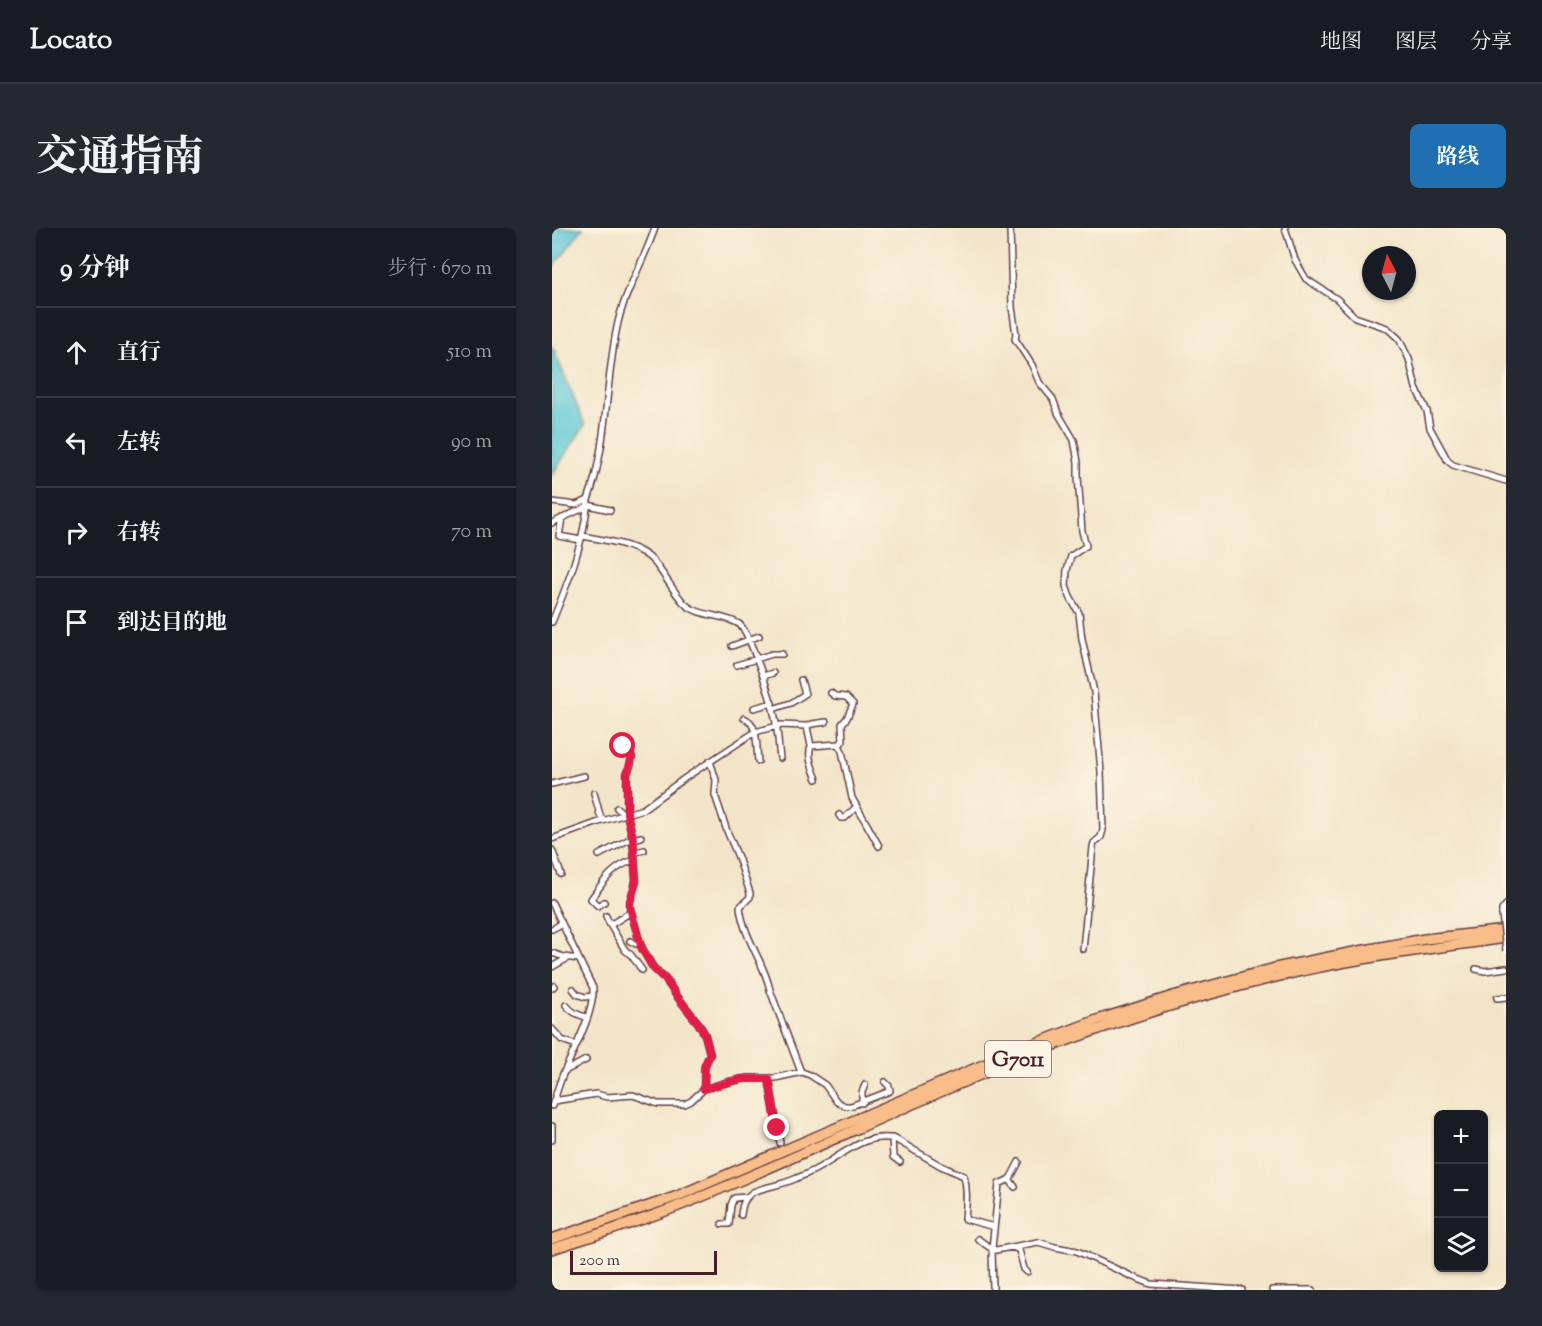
<!DOCTYPE html>
<html lang="zh">
<meta charset="utf-8">
<style>
body{margin:0;font-family:"Sorts Mill Goudy","Noto Serif SC",serif;background:#242831;color:#f1f3f6}
.controls{position:absolute;right:18px;bottom:18px;display:grid;overflow:hidden;border-radius:9px;box-shadow:0 2px 4px #0004}
.controls button{width:54px;height:54px;display:grid;place-items:center;padding:0;border:0;border-bottom:2px solid #363941;background:#171b24;color:#f1f3f6;font:30px sans-serif}
.compass{position:absolute;left:810px;top:18px;width:54px;height:54px;border-radius:50%;background:#171b24;box-shadow:0 2px 4px #0004;rotate:354deg}
.scale{position:absolute;left:18px;bottom:15px;width:147px;box-sizing:border-box;padding-left:6px;border:3px solid #4a1f2b;border-top:0;font-size:16px;line-height:21px;white-space:nowrap;color:#4a1f2b;-webkit-text-stroke:4px #fcf5e5;paint-order:stroke}
.stop{position:absolute;width:18px;height:18px;margin:-14px;border:4px solid #e11d48;border-radius:50%;background:#fff}
.stop.end{background:#e11d48;border-color:#fff;box-shadow:0 2px 6px #0008}
.list{margin:0;padding:0;list-style:none}
h2{display:flex;justify-content:space-between;align-items:center;height:78px;margin:0;padding:0 24px;font-size:26px}
h2 small{font-size:20px;font-weight:400;color:#9ea1a6}
.list li{display:grid;grid-template-columns:39px 1fr auto;gap:18px;align-items:center;box-sizing:border-box;height:90px;padding:0 24px;border-top:2px solid #363941}
.list b{display:block;font-size:22px;white-space:nowrap}
.list em{font-size:20px;font-style:normal;color:#9ea1a6}
.icon{flex:none;width:33px;height:33px;fill:none;stroke:currentColor;stroke-width:2;stroke-linecap:round;stroke-linejoin:round}
.map{position:relative;flex:none;width:954px;height:1062px;overflow:hidden;border-radius:9px}
header{display:flex;align-items:center;gap:36px;box-sizing:border-box;height:84px;padding:0 30px;background:#171b24;border-bottom:2px solid #363941}
header strong{font-size:28px}
nav{display:flex;gap:33px;margin-inline-start:auto;font-size:21px}
.intro{display:flex;align-items:center;justify-content:space-between;box-sizing:border-box;height:144px;padding:0 36px}
h1{margin:0;font-size:42px}
.button{padding:15px 27px;border-radius:9px;background:#1f6fb2;color:#fff;font-size:21px;font-weight:700}
main{display:flex;gap:36px;padding:0 36px}
aside{flex:1;background:#171b24;border-radius:9px;box-shadow:0 2px 4px #0004}
.map>svg:first-child{display:block}
.water{fill:#5ec9d7;stroke:#547481;stroke-width:1.5}
.lines{fill:none;stroke-linecap:round;stroke-linejoin:round}
.street-tunnel{stroke:#d1bda9;stroke-width:5;stroke-dasharray:5 2.5;stroke-linecap:butt}
.street-casing{stroke:#633d43;stroke-width:8}
.highway-casing{stroke:#633d43;stroke-width:12}
.street{stroke:#fff;stroke-width:5}
.highway{stroke:#f9bd89;stroke-width:9}
.street-bridge-casing{stroke:#633d43;stroke-width:8;stroke-linecap:butt}
.street-bridge{stroke:#fff;stroke-width:5}
.route{stroke:#e11d48;stroke-width:8}
.labels{text-anchor:middle;stroke-width:4.5;stroke-linejoin:round;paint-order:stroke}
.shield{fill:#fcf5e5;stroke:#7f5f63;stroke-width:1.5}
.shield-label{font-size:21px;font-weight:bold;fill:#4a1f2b}
</style>
<header>
<strong>Locato</strong>
<nav><a>地图</a><a>图层</a><a>分享</a></nav>
</header>
<div class="intro"><h1>交通指南</h1><a class="button">路线</a></div>
<main>
<aside>
<h2>9 分钟<small>步行 · 670 m</small></h2>
<ul class="list">
<li><svg class="icon" aria-label="ahead" viewBox="0 0 24 24"><path d="M12 20V5M6 11l6-6 6 6"/></svg><div><b>直行</b></div><em>510 m</em></li>
<li><svg class="icon" aria-label="left" viewBox="0 0 24 24"><path d="M17 20v-9H6M10 6l-5 5 5 5"/></svg><div><b>左转</b></div><em>90 m</em></li>
<li><svg class="icon" aria-label="right" viewBox="0 0 24 24"><path d="M7 20v-9h11M14 6l5 5-5 5"/></svg><div><b>右转</b></div><em>70 m</em></li>
<li><svg class="icon" aria-label="arrive" viewBox="0 0 24 24"><path d="M6 21V4h12l-3 4 3 4H6"/></svg><div><b>到达目的地</b></div></li>
</ul>
</aside>
<div class="map">
<svg width="954" height="1062" viewBox="0 0 954 1062">
<rect width="100%" height="100%" fill="#fcf5e5"/>
<filter id="ink" filterUnits="userSpaceOnUse"><feTurbulence type="fractalNoise" baseFrequency=".0167" numOctaves="2"/><feDisplacementMap in="SourceGraphic" scale="12" xChannelSelector="R" yChannelSelector="G"/><feConvolveMatrix kernelMatrix="1 2 1 2 8 2 1 2 1" color-interpolation-filters="sRGB"/></filter>
<filter id="wash" filterUnits="userSpaceOnUse"><feTurbulence type="fractalNoise" baseFrequency=".008" numOctaves="4" result="noise"/><feDisplacementMap in="SourceGraphic" scale="24" xChannelSelector="R" yChannelSelector="G"/><feGaussianBlur stdDeviation="1.35" result="paint"/><feColorMatrix in="noise" values="0 0 0 0 0 0 0 0 0 0 0 0 0 0 0 0 0 1.4 0 .05"/><feComposite in="paint" operator="in"/></filter>
<g filter="url(#wash)">
<rect width="100%" height="100%" fill="#f3e5c9"/>
<path class="water" d="M 0,0 L 31,0 L 0,41 Z
M 0,118 L 33,197 L 0,247 Z"/>
</g>
<g filter="url(#ink)">
<g class="lines">
<path class="street-tunnel" d="M 228,915 L 239,942"/>
<g class="street-casing">
<path id="street" d="M 458,0 L 460,79 L 464,106 L 463,111 L 480,137 L 487,154 L 501,171 L 506,185 L 522,212 L 526,234 L 526,248 L 530,303 L 534,318 L 519,328 L 515,342 L 514,358 L 518,369 L 527,385 L 530,411 L 542,464 L 549,544 L 551,602 L 549,609 L 542,615 L 541,619 L 531,721
M 733,0 L 743,32 L 754,51 L 785,71 L 803,89 L 835,100 L 847,111 L 857,131 L 864,160 L 875,183 L 878,200 L 896,233 L 901,237 L 954,253
M 0,274 L 24,277 L 36,272 C 56,216 53,156 65,99 C 72,64 92,33 103,0
M 36,277 L 58,282
M 10,290 L 7,308 L 29,312
M 0,295 L 36,278
M 30,308 C 52,312 87,316 102,334 C 113,347 120,362 132,375 C 146,389 171,386 187,396 C 197,402 219,471 222,485 C 226,500 226,515 228,530
M 0,394 C 16,355 32,314 36,272
M 180,418 L 207,408
M 185,437 L 220,426 L 230,426
M 211,448 L 221,445
M 279,465 L 283,468 L 294,469 L 301,476 L 295,490 L 290,496 L 291,512 L 287,518
M 202,480 L 220,475
M 221,481 L 239,475 L 253,466 L 249,452
M 192,490 C 207,495 204,519 206,533
M 255,498 L 260,496 L 274,494
M 71,518 L 77,522 L 80,529 L 79,536 L 75,546 L 75,586 L 81,611 L 84,652 L 78,673 L 78,680 L 88,716 L 100,738 L 114,752 L 124,767 L 147,796 L 153,807 L 158,826 L 152,840 L 152,861
M 259,518 C 255,529 261,541 265,551
M 158,533 L 164,552 L 163,567 L 175,603 L 186,629 L 198,665 L 198,669 L 188,679 C 190,698 200,717 208,734 C 212,743 216,752 218,762 L 249,844
M 0,556 L 32,548
M 42,565 L 48,587 L 51,593
M 65,580 L 73,587
M 287,587 L 289,590 L 293,590 L 304,579
M 0,611 L 47,594 L 91,581 L 133,550 L 203,504 L 229,497 L 253,498 L 255,499 L 259,518 L 286,516 L 290,523 L 300,570 L 327,618
M 0,622 L 9,646
M 81,625 L 92,622
M 47,627 L 76,612 L 89,609
M 52,674 L 46,678 L 39,671 C 52,653 60,639 82,632
M 0,675 L 41,760 C 42,785 22,822 11,846 C 7,856 4,867 0,878
M 79,684 L 58,697 L 73,722 L 79,727 L 90,742
M 950,686 L 950,682 L 954,677
M 54,688 L 58,697
M 0,701 L 6,698 L 9,693
M 78,713 L 84,716
M 0,725 L 12,729 L 27,731
M 0,739 L 16,730
M 924,741 L 933,743 L 954,740
M 0,760 L 2,758
M 21,761 L 25,766 L 33,769 L 41,768
M 945,770 L 954,769
M 14,777 C 20,784 25,787 35,789
M 0,801 L 10,812 L 24,817
M 13,843 L 34,832
M 217,851 L 228,915
M 2,873 L 44,866 L 55,869 L 81,867 L 106,876 L 133,876 L 139,873 L 152,861 L 175,854 L 196,850 L 223,850 L 250,844 L 258,847 L 273,857 L 285,874 L 293,878 L 299,878 L 338,863 L 337,858 L 333,854
M 310,875 L 310,864 L 313,857
M 0,898 L 0,912
M 340,910 L 341,929 L 348,934
M 457,951 L 463,959
M 189,987 C 190,977 192,970 201,964 C 215,958 231,957 245,950 C 258,945 271,938 283,930 C 302,918 318,906 343,911 L 389,938 L 412,948 C 416,962 414,977 413,991 L 442,999
M 170,996 L 177,996 L 179,977 L 182,970 L 195,969
M 426,1011 L 437,1019 L 444,1022 L 486,1014 L 503,1019 L 525,1023 L 581,1049 L 599,1056 L 690,1062
M 460,1019 L 467,1022 L 472,1041 L 475,1044
M 441,1062 L 440,1020 L 447,956 L 458,951 L 467,934
M 720,1062 L 761,1062"/>
</g>
<g class="highway-casing">
<path id="highway" d="M 0,1011 L 123,969 L 466,822 L 545,792 L 621,768 L 723,740 L 802,724 L 873,711 L 954,702
M 0,1021 C 43,1007 87,994 129,977 C 244,931 354,876 469,830 C 552,797 638,770 724,749 C 800,730 877,721 954,710"/>
</g>
<use href="#street" class="street"/>
<use href="#highway" class="highway"/>
<g class="street-bridge-casing">
<path id="street-bridge" d="M 950,686 L 954,723"/>
</g>
<use href="#street-bridge" class="street-bridge"/>
</g>
</g>
<g class="lines" filter="url(#ink)">
<path class="route" d="M 71,518 L 77,522 L 80,529 L 75,546 L 75,586 L 81,611 L 84,654 L 78,674 L 78,680 L 90,721 L 102,741 L 114,752 L 124,767 L 147,796 L 153,807 L 158,826 L 153,837 L 152,861 L 189,851 L 217,851 L 225,900"/>
</g>
<g class="labels">
<rect class="shield" x="433" y="813" width="66" height="36" rx="4.5"/>
<g class="shield-label">
<text x="466" y="838">G7011</text>
</g>
</g>
</svg>
<div class="controls">
<button>+</button>
<button>−</button>
<button><svg class="icon" aria-label="layers" viewBox="0 0 24 24"><path d="M12 4l9 5-9 5-9-5zM3 14l9 5 9-5"/></svg></button>
</div>
<svg class="compass" viewBox="-18 -18 36 36"><path d="M0-13l5 13h-10z" fill="#e53935"/><path d="M0 13l5-13h-10z" fill="#9ea1a6"/></svg>
<div class="scale">200 m</div>
<div class="stop" style="left:71px;top:518px"></div>
<div class="stop end" style="left:225px;top:900px"></div>
</div>
</main>
